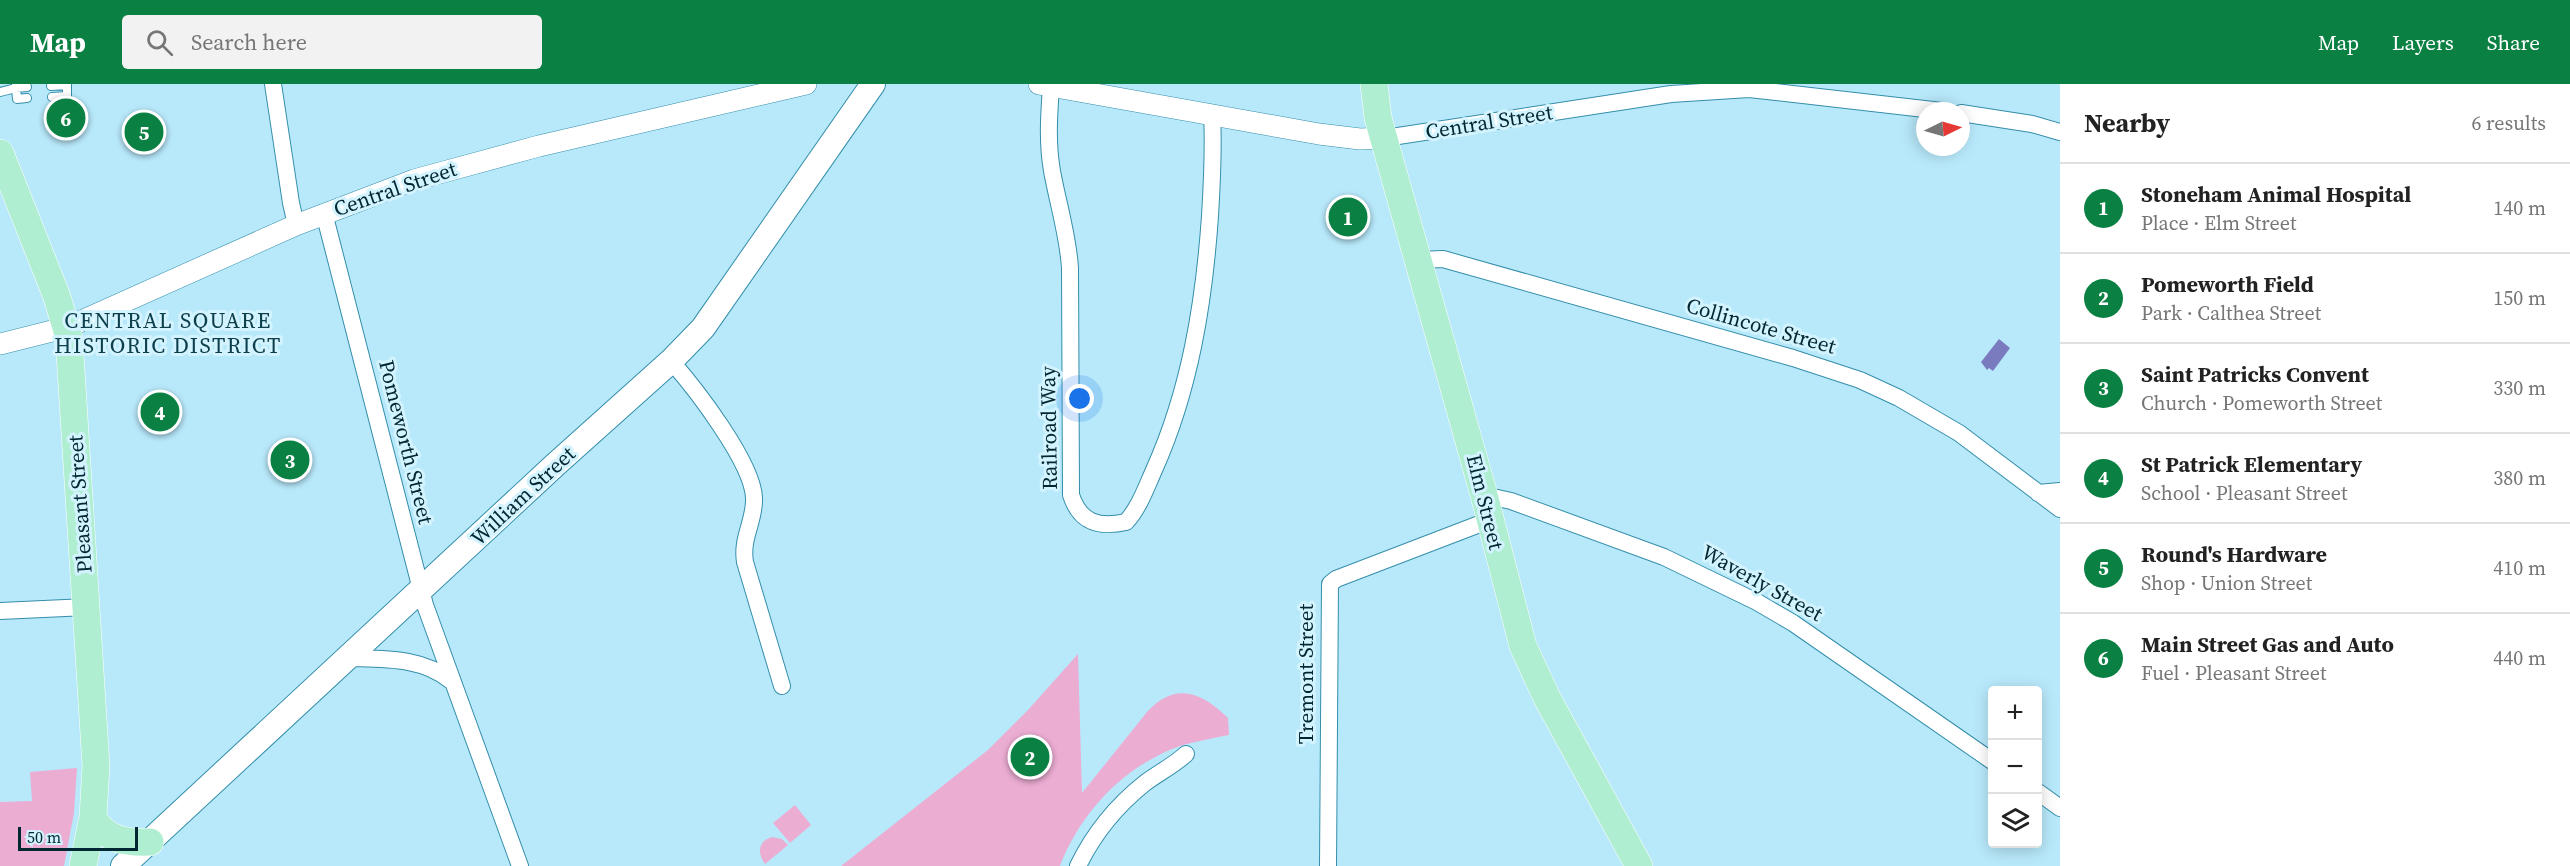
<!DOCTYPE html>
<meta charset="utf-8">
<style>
body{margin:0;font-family:"Source Serif 4",serif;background:#f2f2f2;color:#222}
.controls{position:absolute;right:18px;bottom:18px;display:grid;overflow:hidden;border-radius:6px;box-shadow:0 3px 15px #0003}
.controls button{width:54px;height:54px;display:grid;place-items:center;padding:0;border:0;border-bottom:2px solid #e0e0e0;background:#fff;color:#222;font:30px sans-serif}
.compass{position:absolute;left:1916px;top:18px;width:54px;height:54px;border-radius:50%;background:#fff;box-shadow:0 3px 15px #0003;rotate:85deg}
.scale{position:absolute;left:18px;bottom:15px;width:120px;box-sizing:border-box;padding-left:6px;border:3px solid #002732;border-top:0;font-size:16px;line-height:21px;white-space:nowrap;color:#002732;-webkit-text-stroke:4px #d3f3ff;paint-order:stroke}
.you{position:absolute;left:1080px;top:315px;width:21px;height:21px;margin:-15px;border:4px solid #fff;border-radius:50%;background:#1a73e8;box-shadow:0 0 0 9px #1a73e833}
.badge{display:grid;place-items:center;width:39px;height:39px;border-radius:50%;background:#0b8043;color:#fff;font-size:20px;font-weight:700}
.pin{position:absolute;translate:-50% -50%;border:3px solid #fff;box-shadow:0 2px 6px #0006}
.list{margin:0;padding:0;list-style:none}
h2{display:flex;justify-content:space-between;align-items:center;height:78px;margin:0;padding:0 24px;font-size:26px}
h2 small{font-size:20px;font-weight:400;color:#767676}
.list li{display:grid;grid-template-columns:39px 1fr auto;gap:18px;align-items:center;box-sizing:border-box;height:90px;padding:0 24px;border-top:2px solid #e0e0e0}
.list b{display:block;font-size:22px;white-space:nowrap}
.list p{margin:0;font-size:20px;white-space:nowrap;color:#767676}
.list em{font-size:20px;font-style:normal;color:#767676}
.icon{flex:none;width:33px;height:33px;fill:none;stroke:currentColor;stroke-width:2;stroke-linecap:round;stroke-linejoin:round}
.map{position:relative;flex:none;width:2060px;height:782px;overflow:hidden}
header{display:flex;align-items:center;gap:36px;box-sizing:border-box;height:84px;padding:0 30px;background:#0b8043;color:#fff}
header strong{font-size:28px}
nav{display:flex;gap:33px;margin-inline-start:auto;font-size:21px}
.search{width:420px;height:54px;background:#f2f2f2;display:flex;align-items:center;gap:15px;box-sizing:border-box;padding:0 21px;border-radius:6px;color:#767676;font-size:22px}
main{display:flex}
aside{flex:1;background:#fff}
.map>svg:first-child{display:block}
.green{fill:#ecadd3}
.water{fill:#7a7bbe}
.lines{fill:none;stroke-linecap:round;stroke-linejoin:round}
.service-casing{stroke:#348eaa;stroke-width:10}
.minor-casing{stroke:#348eaa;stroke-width:18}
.tertiary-casing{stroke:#348eaa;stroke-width:22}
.secondary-casing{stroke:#348eaa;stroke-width:26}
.primary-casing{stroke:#fff;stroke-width:28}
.service{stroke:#fff;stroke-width:8}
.minor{stroke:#fff;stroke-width:16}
.tertiary{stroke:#fff;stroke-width:21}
.secondary{stroke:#fff;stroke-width:24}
.primary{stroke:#b0eed1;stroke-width:27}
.labels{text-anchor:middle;stroke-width:6;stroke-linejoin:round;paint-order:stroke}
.street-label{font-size:21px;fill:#002732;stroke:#d3f3ff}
.neighbourhood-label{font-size:22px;letter-spacing:1.5px;fill:#0d3e4c;stroke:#d3f3ff}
</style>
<header>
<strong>Map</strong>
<div class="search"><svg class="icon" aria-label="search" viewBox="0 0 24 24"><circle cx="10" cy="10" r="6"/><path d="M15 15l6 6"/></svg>Search here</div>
<nav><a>Map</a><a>Layers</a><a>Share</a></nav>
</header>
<main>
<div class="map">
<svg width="2060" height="782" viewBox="0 0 2060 782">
<rect width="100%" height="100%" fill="#b8e9fb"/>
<path class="green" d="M 1078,570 L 1082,709 L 1147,628 C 1175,597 1202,608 1228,634 L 1229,651 C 1213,654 1198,657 1183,661 C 1126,680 1081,727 1060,782 L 841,782 L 988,666 L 1028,626 Z
M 77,684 L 74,729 L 64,782 L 0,782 L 0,718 L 32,717 L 30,688 Z
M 795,721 L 811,741 L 790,759 L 773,739 Z
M 772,753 L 782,755 L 788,761 L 765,780 C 757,769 758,757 772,753 Z"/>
<path class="water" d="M 1999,255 L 2010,264 L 1993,287 L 1989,284 L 1987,286 L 1981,278 Z"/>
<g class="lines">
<g class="service-casing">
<path id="service" d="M 51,2 L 67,1
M 27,3 L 16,4 L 17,15 L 27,14
M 0,8 L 16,4 L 16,0
M 52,13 L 67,12 L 67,0"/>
</g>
<g class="minor-casing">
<path id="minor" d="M 273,0 L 291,119 L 296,141
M 1051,2 C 1049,31 1047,58 1052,87 C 1058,120 1068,151 1070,184 L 1071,411 C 1080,439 1099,444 1126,438 C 1139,424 1146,404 1154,386 C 1190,306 1204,219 1210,132 C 1212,99 1214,65 1212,31
M 1961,29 L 2032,40 L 2060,48
M 1385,54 L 1671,10 L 1749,5 L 1942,27
M 324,129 L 425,521 L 520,782
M 1418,176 L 1443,175 L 1793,274 L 1860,296 L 1899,314 L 1959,349 L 2060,425
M 671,277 C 695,304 753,379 754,414 C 755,437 741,453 745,478 L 782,602
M 2038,409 L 2060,407
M 1484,411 L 1511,417 L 1664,473 L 1757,518 L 1793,539 L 1992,677
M 0,527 L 87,523
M 349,574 C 383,575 423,573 451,597
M 2038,708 L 2060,724
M 1078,782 C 1094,749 1116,722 1145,699 C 1158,689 1173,682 1186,670
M 1328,782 L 1330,500 L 1336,495 L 1490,436"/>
</g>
<g class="tertiary-casing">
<path id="tertiary" d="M 1039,0 L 1319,50 L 1360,55 L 1385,54
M 0,260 L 68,243 L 296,141 L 414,96 L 539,62 L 806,0"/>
</g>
<g class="secondary-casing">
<path id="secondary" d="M 123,782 L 555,381 L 671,277 L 703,244 L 873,0"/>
</g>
<g class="primary-casing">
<path id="primary" d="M 1374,0 L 1378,34 L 1484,411 L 1523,562 L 1547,614 L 1639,782
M 0,69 L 57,213 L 69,254 L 96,682 L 93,733 L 83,782
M 93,733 C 104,756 127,759 150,758"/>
</g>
<use href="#service" class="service"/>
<use href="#minor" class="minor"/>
<use href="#tertiary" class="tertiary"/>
<use href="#secondary" class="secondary"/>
<use href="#primary" class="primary"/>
</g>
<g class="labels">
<g class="street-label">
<text transform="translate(1489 38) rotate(-9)" y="7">Central Street</text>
<text transform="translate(395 105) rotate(-19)" y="7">Central Street</text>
<text transform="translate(1761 242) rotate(16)" y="7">Collincote Street</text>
<text transform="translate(1049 344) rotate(-91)" y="7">Railroad Way</text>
<text transform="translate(406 358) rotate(76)" y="7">Pomeworth Street</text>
<text transform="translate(523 412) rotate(-43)" y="7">William Street</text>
<text transform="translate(1485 418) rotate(76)" y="7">Elm Street</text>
<text transform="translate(80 420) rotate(-94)" y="7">Pleasant Street</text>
<text transform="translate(1762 499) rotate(29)" y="7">Waverly Street</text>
<text transform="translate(1306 590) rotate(-90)" y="7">Tremont Street</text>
</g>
<g class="neighbourhood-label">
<text x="168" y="244">CENTRAL SQUARE<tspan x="168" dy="25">HISTORIC DISTRICT</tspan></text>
</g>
</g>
</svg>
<div class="controls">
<button>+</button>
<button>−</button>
<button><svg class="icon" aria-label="layers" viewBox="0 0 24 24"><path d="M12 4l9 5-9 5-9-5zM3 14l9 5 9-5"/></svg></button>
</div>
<svg class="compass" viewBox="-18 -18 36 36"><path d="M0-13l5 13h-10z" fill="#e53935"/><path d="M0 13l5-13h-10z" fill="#767676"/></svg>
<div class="scale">50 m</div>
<div class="you"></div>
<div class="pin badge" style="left:1348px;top:133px">1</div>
<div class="pin badge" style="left:1030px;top:673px">2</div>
<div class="pin badge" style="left:290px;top:376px">3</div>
<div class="pin badge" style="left:160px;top:328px">4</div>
<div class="pin badge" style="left:144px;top:48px">5</div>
<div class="pin badge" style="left:66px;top:34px">6</div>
</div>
<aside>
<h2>Nearby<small>6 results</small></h2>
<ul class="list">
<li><span class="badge">1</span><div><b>Stoneham Animal Hospital</b><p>Place · Elm Street</p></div><em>140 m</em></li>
<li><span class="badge">2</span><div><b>Pomeworth Field</b><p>Park · Calthea Street</p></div><em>150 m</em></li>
<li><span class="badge">3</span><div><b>Saint Patricks Convent</b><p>Church · Pomeworth Street</p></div><em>330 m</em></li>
<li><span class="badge">4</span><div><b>St Patrick Elementary</b><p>School · Pleasant Street</p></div><em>380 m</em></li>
<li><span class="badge">5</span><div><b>Round's Hardware</b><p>Shop · Union Street</p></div><em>410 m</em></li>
<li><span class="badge">6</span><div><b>Main Street Gas and Auto</b><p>Fuel · Pleasant Street</p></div><em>440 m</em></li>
</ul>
</aside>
</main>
